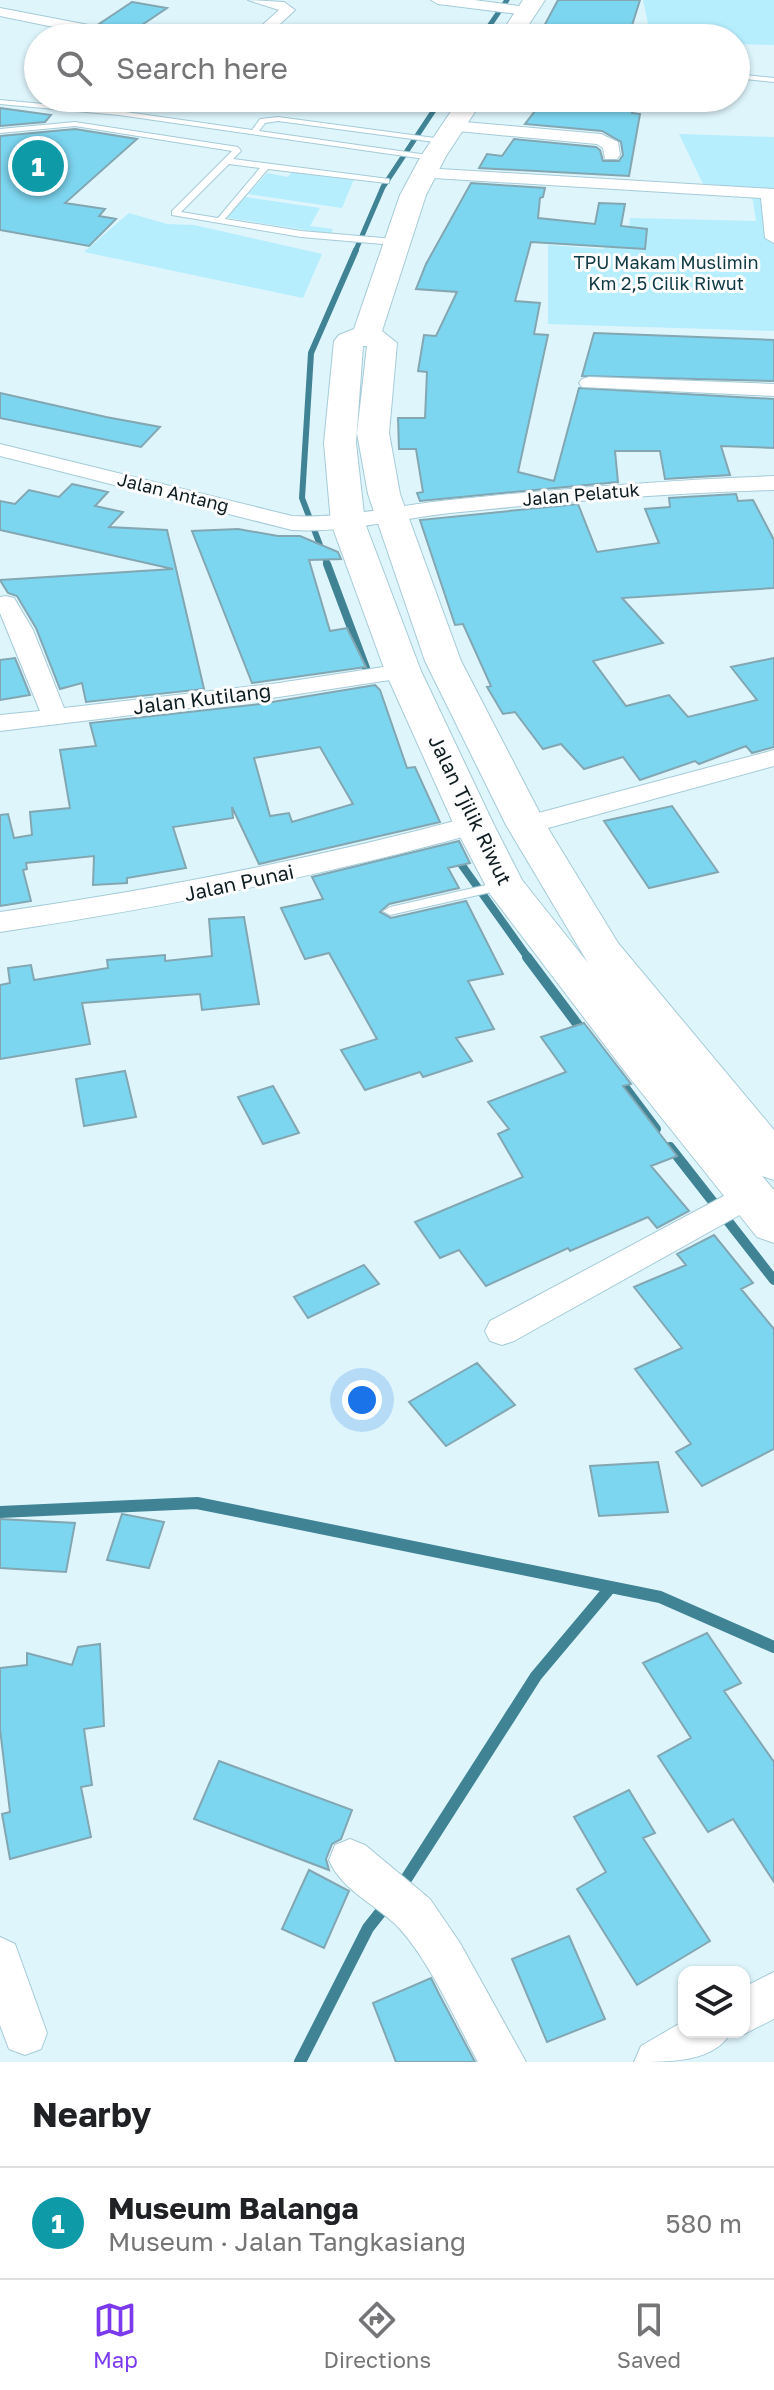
<!DOCTYPE html>
<meta charset="utf-8">
<style>
body{margin:0;font-family:"Golos Text",sans-serif;background:#f2f2f2;color:#202124}
.controls{position:absolute;right:24px;bottom:24px;display:grid;overflow:hidden;border-radius:16px;box-shadow:0 2px 6px #0004}
.controls button{width:72px;height:72px;display:grid;place-items:center;padding:0;border:0;border-bottom:2px solid #e0e0e0;background:#fff;color:#202124;font:40px sans-serif}
.you{position:absolute;left:362px;top:1400px;width:28px;height:28px;margin:-20px;border:6px solid #fff;border-radius:50%;background:#1a73e8;box-shadow:0 0 0 12px #1a73e833}
.badge{display:grid;place-items:center;width:52px;height:52px;border-radius:50%;background:#7c3aed;color:#fff;font-size:26px;font-weight:700}
.pin{position:absolute;translate:-50% -50%;border:4px solid #fff;box-shadow:0 2px 8px #0006}
.list{margin:0;padding:0;list-style:none}
h2{display:flex;justify-content:space-between;align-items:center;height:104px;margin:0;padding:0 32px;font-size:34px}
h2 small{font-size:26px;font-weight:400;color:#757577}
.list li{display:grid;grid-template-columns:52px 1fr auto;gap:24px;align-items:center;box-sizing:border-box;height:112px;padding:0 32px;border-top:2px solid #e0e0e0}
.list b{display:block;font-size:30px;white-space:nowrap}
.list p{margin:0;font-size:26px;white-space:nowrap;color:#757577}
.list em{font-size:26px;font-style:normal;color:#757577}
.icon{flex:none;width:44px;height:44px;fill:none;stroke:currentColor;stroke-width:2;stroke-linecap:round;stroke-linejoin:round}
.map{position:relative;flex:none;width:774px;height:2062px;overflow:hidden}
.search{position:absolute;background:#fff;box-shadow:0 2px 6px #0004;left:24px;right:24px;top:24px;height:88px;display:flex;align-items:center;gap:20px;box-sizing:border-box;padding:0 28px;border-radius:44px;color:#757577;font-size:30px}
.sheet{height:216px;background:#fff}
nav{display:flex;justify-content:space-around;align-items:center;box-sizing:border-box;height:112px;border-top:2px solid #e0e0e0;background:#fff;font-size:22px;color:#757577}
nav a{display:grid;justify-items:center;gap:4px}
nav .on{color:#7c3aed}
.map>svg:first-child{display:block}
.green{fill:#b6eefe}
.lines{fill:none;stroke-linecap:round;stroke-linejoin:round}
.stream-far4{stroke:#408395;stroke-width:5}
.stream-far3{stroke:#408395;stroke-width:6}
.stream-far2{stroke:#408395;stroke-width:8}
.stream-far1{stroke:#408395;stroke-width:10}
.stream{stroke:#408395;stroke-width:12}
.building{fill:#7dd6f0;stroke:#82a7b2;stroke-width:2;fill-rule:evenodd}
.service-casing{stroke:#a5cbd7;stroke-width:2}
.minor-casing{stroke:#a5cbd7;stroke-width:2}
.trunk-casing{stroke:#a5cbd7;stroke-width:2}
.service{fill:#fff;fill-rule:evenodd}
.minor{fill:#fff;fill-rule:evenodd}
.trunk{fill:#fff;fill-rule:evenodd}
.labels{text-anchor:middle;stroke-width:6;stroke-linejoin:round;paint-order:stroke}
.far-park-label{font-size:18px;fill:#0f3a44;stroke:#fdfdfd}
.far-street-label{font-size:18px;fill:#0e1d21;stroke:#fdfdfd}
.street-label{font-size:20px;fill:#0e1d21;stroke:#fdfdfd}
</style>
<div class="map">
<svg width="774" height="2062" viewBox="0 0 774 2062">
<rect width="100%" height="100%" fill="#def5fc"/>
<path class="green" d="M 643,0 L 774,0 L 774,45 L 736,44 L 736,38 L 651,38 Z
M 679,134 L 774,137 L 774,331 L 548,324 L 548,245 L 604,249 L 611,229 L 629,228 L 630,218 L 756,221 L 751,189 L 704,186 Z
M 292,172 L 354,179 L 342,208 L 248,194 L 267,173 L 288,177 Z
M 245,197 L 320,208 L 310,226 L 333,229 L 331,234 L 229,218 L 228,215 Z
M 129,213 L 167,224 L 194,225 L 322,254 L 303,298 L 84,252 Z"/>
<g class="lines">
<path class="stream-far4" d="M 481,38 L 507,0
M 355,252 L 383,187 L 442,98"/>
<path class="stream-far3" d="M 328,566 L 302,498 L 311,353 L 356,250"/>
<path class="stream-far2" d="M 327,564 L 366,668
M 456,857 L 529,959"/>
<path class="stream-far1" d="M 527,957 L 584,1033
M 617,1077 L 656,1129
M 670,1147 L 774,1280"/>
<path class="stream" d="M 0,1512 L 197,1503 L 660,1597 L 774,1647
M 401,1887 L 536,1676 L 610,1588
M 300,2062 L 368,1928 L 387,1904"/>
</g>
<path class="building" d="M 558,0 L 640,0 L 628,38 L 571,38 L 572,33 L 542,30 Z
M 132,2 L 167,8 L 133,31 L 99,24 Z
M 545,98 L 641,98 L 632,113 L 640,114 L 629,176 L 479,168 L 487,154 L 502,156 L 514,139 L 596,147 L 600,150 L 603,161 L 619,161 L 623,155 L 621,142 L 602,131 L 525,124 Z
M 0,108 L 51,115 L 45,122 L 0,126 Z
M 75,129 L 137,139 L 65,203 L 105,209 L 99,216 L 116,219 L 89,246 L 0,230 L 0,136 Z
M 471,183 L 545,188 L 543,197 L 540,198 L 538,218 L 595,224 L 599,203 L 625,204 L 621,226 L 647,229 L 645,249 L 531,242 L 515,301 L 540,303 L 534,334 L 548,335 L 518,472 L 554,481 L 579,388 L 774,399 L 774,448 L 721,446 L 730,475 L 665,479 L 660,451 L 615,451 L 618,482 L 420,501 L 417,493 L 423,492 L 416,449 L 399,449 L 398,418 L 425,418 L 427,372 L 418,371 L 424,335 L 436,336 L 457,292 L 416,289 L 426,264 Z
M 594,333 L 774,340 L 774,381 L 582,376 Z
M 0,393 L 106,417 L 160,427 L 141,447 L 0,418 Z
M 72,484 L 108,492 L 95,506 L 123,512 L 109,527 L 167,530 L 204,689 L 86,702 L 82,683 L 60,689 L 36,628 L 17,596 L 8,593 L 0,580 L 173,569 L 0,530 L 0,501 L 15,504 L 29,490 L 59,497 Z
M 736,494 L 738,501 L 753,500 L 774,540 L 774,588 L 622,598 L 663,643 L 593,661 L 626,706 L 669,695 L 688,717 L 757,700 L 731,667 L 774,658 L 774,747 L 752,753 L 746,746 L 699,764 L 695,761 L 640,780 L 623,757 L 584,769 L 561,744 L 543,749 L 515,712 L 503,714 L 487,687 L 491,686 L 463,624 L 455,625 L 420,520 L 578,504 L 597,552 L 659,543 L 645,509 L 670,507 L 669,498 Z
M 238,529 L 278,536 L 300,536 L 338,552 L 341,559 L 309,560 L 330,631 L 347,628 L 366,667 L 252,683 L 192,531 Z
M 15,658 L 30,695 L 0,700 L 0,660 Z
M 375,685 L 380,690 L 407,768 L 415,767 L 440,822 L 259,864 L 232,807 L 233,818 L 173,827 L 186,868 L 127,878 L 127,883 L 93,885 L 94,856 L 26,863 L 27,869 L 23,870 L 31,901 L 0,906 L 0,815 L 8,814 L 14,838 L 32,835 L 30,812 L 70,808 L 60,750 L 96,746 L 90,723 L 260,704 ZM 320,747 L 353,804 L 292,822 L 289,813 L 270,816 L 254,758 Z
M 672,806 L 718,872 L 649,888 L 604,821 Z
M 459,841 L 470,863 L 448,868 L 459,888 L 389,904 L 380,912 L 391,918 L 466,901 L 503,974 L 468,981 L 494,1029 L 456,1038 L 472,1061 L 423,1077 L 420,1072 L 365,1090 L 341,1050 L 377,1039 L 329,953 L 305,959 L 281,908 L 323,899 L 312,877 Z
M 244,917 L 259,1004 L 202,1010 L 200,994 L 82,1003 L 90,1044 L 0,1059 L 0,985 L 10,983 L 8,968 L 31,965 L 34,980 L 108,968 L 107,960 L 165,955 L 165,961 L 212,956 L 209,919 Z
M 584,1023 L 631,1084 L 623,1086 L 677,1156 L 651,1166 L 689,1211 L 657,1228 L 648,1217 L 570,1251 L 568,1248 L 486,1286 L 459,1250 L 440,1258 L 415,1222 L 523,1177 L 498,1134 L 509,1129 L 488,1102 L 566,1072 L 541,1037 Z
M 125,1071 L 136,1117 L 84,1126 L 76,1079 Z
M 273,1086 L 299,1133 L 263,1144 L 238,1097 Z
M 714,1235 L 753,1283 L 741,1289 L 774,1329 L 774,1449 L 702,1486 L 676,1452 L 691,1444 L 635,1369 L 682,1348 L 634,1287 L 686,1265 L 677,1254 Z
M 364,1265 L 379,1284 L 308,1318 L 294,1297 Z
M 477,1363 L 515,1405 L 446,1446 L 409,1402 Z
M 658,1462 L 668,1512 L 599,1516 L 590,1466 Z
M 122,1514 L 164,1522 L 149,1568 L 107,1560 Z
M 0,1519 L 75,1523 L 66,1572 L 0,1568 Z
M 707,1633 L 741,1683 L 724,1691 L 774,1762 L 774,1882 L 733,1819 L 708,1832 L 658,1756 L 691,1738 L 643,1663 Z
M 100,1644 L 104,1726 L 84,1729 L 92,1785 L 81,1787 L 91,1837 L 10,1859 L 2,1814 L 10,1812 L 0,1729 L 0,1668 L 27,1665 L 27,1653 L 72,1665 L 78,1647 Z
M 219,1761 L 352,1810 L 341,1839 L 332,1844 L 326,1859 L 329,1870 L 194,1819 Z
M 629,1790 L 655,1833 L 643,1838 L 710,1941 L 637,1985 L 577,1889 L 606,1872 L 574,1817 Z
M 309,1870 L 349,1891 L 324,1948 L 282,1929 Z
M 569,1936 L 605,2019 L 547,2042 L 512,1959 Z
M 431,1978 L 439,1994 L 475,2062 L 396,2062 L 373,2003 Z"/>
<g class="lines">
<g class="service-casing">
<path id="service" d="M 736,74 L 774,78 L 774,82 L 736,78 Z
M 0,100 L 119,111 L 252,130 L 260,119 L 278,117 L 442,139 L 446,141 L 442,143 L 278,121 L 265,123 L 259,131 L 435,156 L 435,160 L 432,160 L 119,115 L 0,104 Z
M 75,122 L 238,147 L 241,151 L 233,159 L 389,179 L 389,183 L 386,183 L 268,169 L 225,219 L 301,231 L 394,239 L 398,242 L 394,245 L 301,237 L 172,215 L 172,211 L 232,151 L 75,126 L 0,133 L 0,129 ZM 229,164 L 260,168 L 218,218 L 181,212 Z
M 504,881 L 509,882 L 510,885 L 509,888 L 390,915 L 383,911 L 390,907 Z"/>
</g>
<g class="minor-casing">
<path id="minor" d="M 248,0 L 284,2 L 295,10 L 265,38 L 248,38 L 279,10 Z
M 431,0 L 474,0 L 526,7 L 533,11 L 526,15 L 438,4 Z
M 0,8 L 130,33 L 138,38 L 107,38 L 0,16 Z
M 439,98 L 473,98 L 477,102 L 469,107 L 441,101 Z
M 453,121 L 601,134 L 618,142 L 620,155 L 617,159 L 605,159 L 603,148 L 597,144 L 447,130 L 445,126 L 447,122 Z
M 423,168 L 774,189 L 774,243 L 765,238 L 761,198 L 417,177 L 414,173 Z
M 589,377 L 774,384 L 774,396 L 582,387 L 579,383 L 582,379 Z
M 0,444 L 292,516 C 345,519 398,505 450,500 C 558,489 666,480 774,476 L 774,490 C 666,493 558,502 450,513 C 398,519 345,533 292,530 L 0,456 Z
M 6,596 L 14,598 L 33,630 L 64,708 L 272,684 L 403,664 L 412,666 L 415,671 L 412,676 L 403,678 L 272,698 L 0,731 L 0,715 L 40,711 L 0,613 L 0,597 Z
M 774,750 L 774,766 L 526,834 L 516,831 L 513,825 L 516,819 Z
M 474,816 L 484,819 L 487,825 L 484,831 C 324,876 164,907 0,932 L 0,912 C 161,889 317,858 474,816 Z
M 750,1182 L 761,1185 L 766,1194 L 761,1203 L 514,1341 L 502,1345 L 490,1341 L 485,1331 L 490,1321 Z
M 350,1839 L 365,1845 L 430,1899 L 460,1943 L 526,2062 L 478,2062 C 455,2020 431,1963 399,1928 C 377,1905 342,1891 329,1860 L 335,1845 Z
M 0,1937 L 15,1944 L 47,2033 L 41,2049 L 25,2055 L 9,2049 L 0,2025 Z
M 774,1972 L 774,2019 L 744,2034 L 739,2032 L 744,2032 L 744,1987 Z
M 684,2021 L 684,2032 L 731,2032 C 715,2062 671,2062 634,2062 L 641,2046 Z"/>
</g>
<g class="trunk-casing">
<path id="trunk" d="M 523,0 L 545,0 L 520,38 L 498,38 Z
M 460,98 L 484,98 L 446,156 L 426,195 L 382,331 L 397,343 L 389,433 L 400,494 L 461,661 L 546,825 L 618,943 L 774,1130 L 774,1180 L 762,1176 L 774,1190 L 774,1243 L 757,1237 L 629,1077 L 490,894 L 454,825 L 385,671 L 331,523 L 324,443 L 334,341 L 339,335 L 354,329 L 400,195 L 421,156 ZM 363,346 L 367,346 L 357,433 L 368,494 L 425,661 L 506,825 L 588,963 L 522,880 L 494,825 L 421,671 L 365,523 L 356,443 Z"/>
</g>
<use href="#service" class="service"/>
<use href="#minor" class="minor"/>
<use href="#trunk" class="trunk"/>
</g>
<g class="labels">
<g class="far-park-label">
<text x="666" y="269">TPU Makam Muslimin<tspan x="666" dy="21">Km 2,5 Cilik Riwut</tspan></text>
</g>
<g class="far-street-label">
<text transform="translate(173 493) rotate(14)" y="6">Jalan Antang</text>
<text transform="translate(581 495) rotate(-5)" y="6">Jalan Pelatuk</text>
</g>
<g class="street-label">
<text transform="translate(202 699) rotate(-7)" y="7">Jalan Kutilang</text>
<text transform="translate(470 810) rotate(64)" y="7">Jalan Tjilik Riwut</text>
<text transform="translate(239 883) rotate(-12)" y="7">Jalan Punai</text>
</g>
</g>
</svg>
<div class="controls">
<button><svg class="icon" aria-label="layers" viewBox="0 0 24 24"><path d="M12 4l9 5-9 5-9-5zM3 14l9 5 9-5"/></svg></button>
</div>
<div class="you"></div>
<div class="pin badge" style="left:38px;top:166px;background:#0f9aa8">1</div>
<div class="search"><svg class="icon" aria-label="search" viewBox="0 0 24 24"><circle cx="10" cy="10" r="6"/><path d="M15 15l6 6"/></svg>Search here</div>
</div>
<section class="sheet">
<h2>Nearby<small></small></h2>
<ul class="list">
<li><span class="badge" style="background:#0f9aa8">1</span><div><b>Museum Balanga</b><p>Museum · Jalan Tangkasiang</p></div><em>580 m</em></li>
</ul>
</section>
<nav>
<a class="on"><svg class="icon" aria-label="map" viewBox="0 0 24 24"><path d="M3 6l6-2 6 2 6-2v14l-6 2-6-2-6 2zM9 4v14M15 6v14"/></svg>Map</a>
<a><svg class="icon" aria-label="directions" viewBox="0 0 24 24"><path d="M12 3l9 9-9 9-9-9zM9 14v-3h6M13 9l2 2-2 2"/></svg>Directions</a>
<a><svg class="icon" aria-label="saved" viewBox="0 0 24 24"><path d="M7 4h10v16l-5-4-5 4z"/></svg>Saved</a>
</nav>
